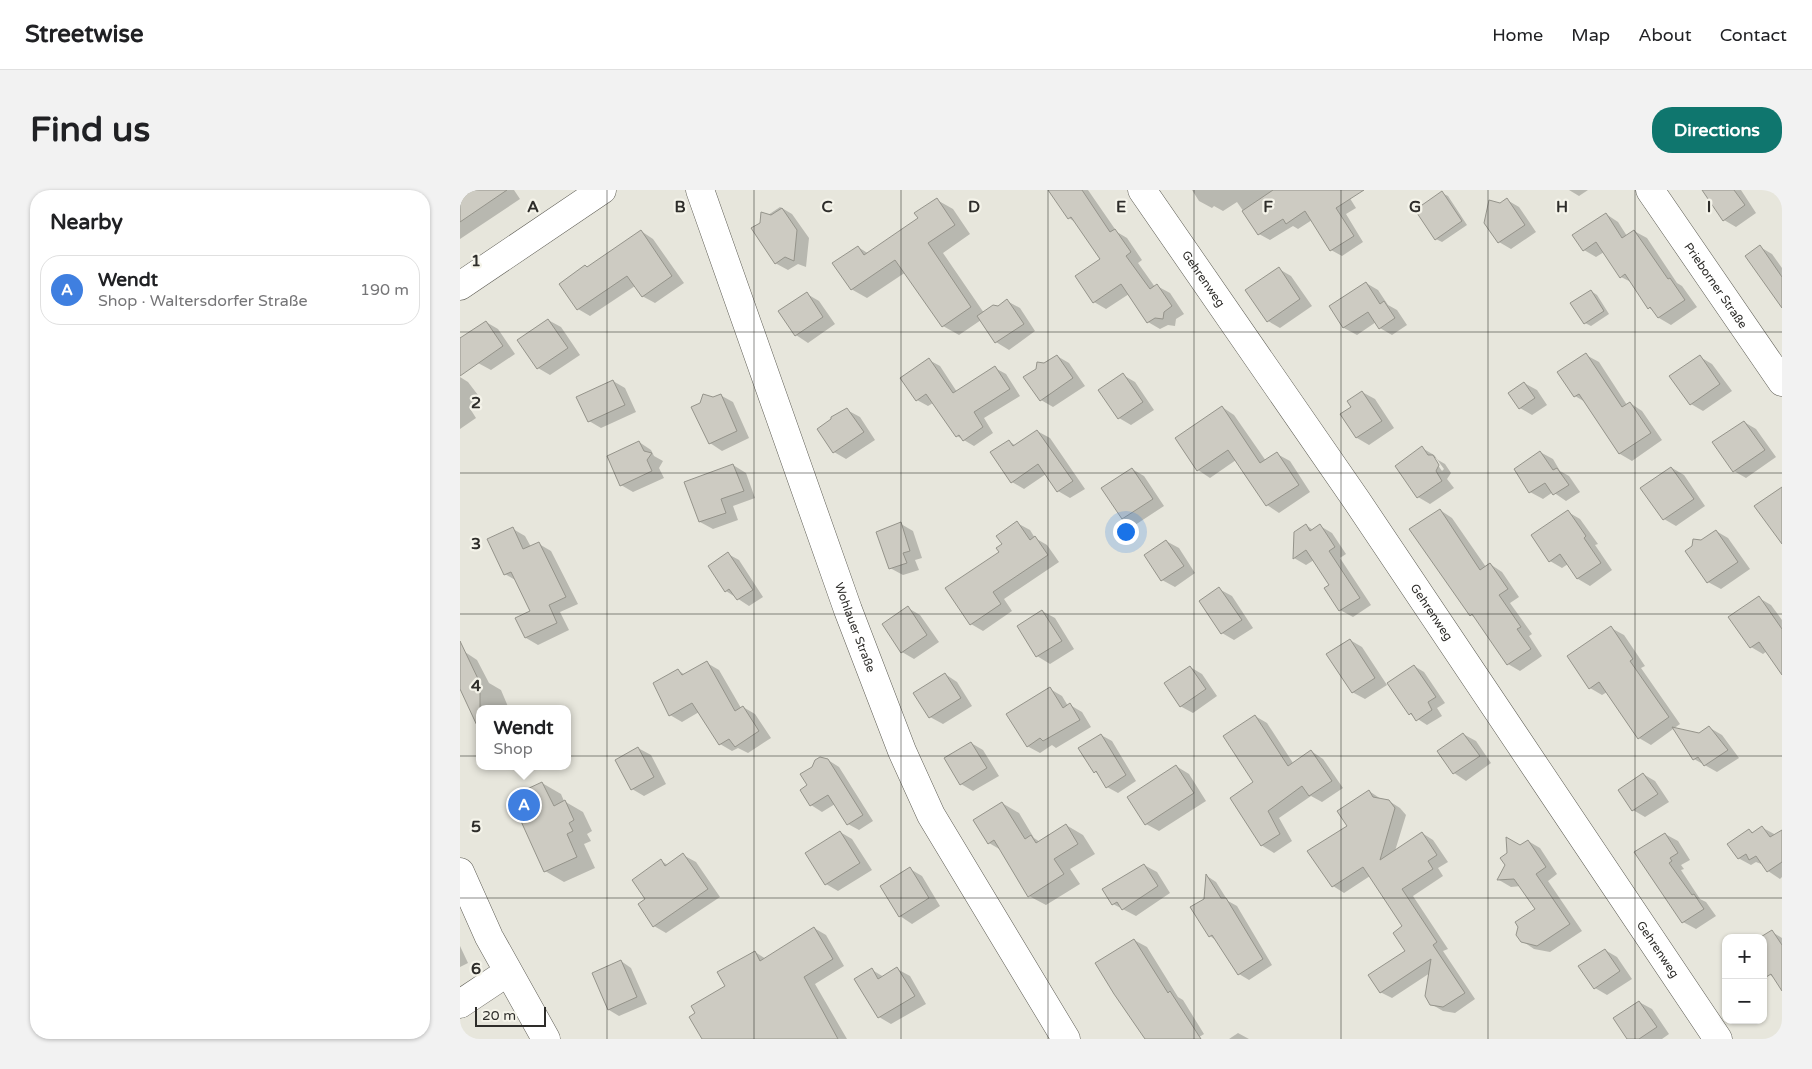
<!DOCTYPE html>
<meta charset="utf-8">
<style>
body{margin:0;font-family:"Varela Round",sans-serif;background:#f2f2f2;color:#202124}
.controls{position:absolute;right:15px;bottom:15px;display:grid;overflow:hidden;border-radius:10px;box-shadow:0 1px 4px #0004}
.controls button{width:45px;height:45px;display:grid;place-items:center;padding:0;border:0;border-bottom:1px solid #e0e0e0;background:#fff;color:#202124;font:25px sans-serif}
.scale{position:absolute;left:15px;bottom:12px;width:71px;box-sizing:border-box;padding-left:5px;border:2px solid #2e2d2a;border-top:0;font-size:14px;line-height:18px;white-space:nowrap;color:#2e2d2a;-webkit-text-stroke:4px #f4f3e9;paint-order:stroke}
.you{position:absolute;left:665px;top:341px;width:18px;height:18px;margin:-12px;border:4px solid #fff;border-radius:50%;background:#1a73e8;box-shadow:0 0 0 8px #1a73e833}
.badge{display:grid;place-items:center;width:32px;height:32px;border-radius:50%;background:#0f766e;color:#fff;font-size:16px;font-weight:700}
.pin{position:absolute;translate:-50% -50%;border:2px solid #fff;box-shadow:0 1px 5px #0006}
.popup{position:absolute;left:16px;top:515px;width:95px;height:65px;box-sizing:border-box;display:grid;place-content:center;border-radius:10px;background:#fff;filter:drop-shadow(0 1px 4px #0005);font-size:16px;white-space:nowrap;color:#757577}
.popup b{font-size:19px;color:#202124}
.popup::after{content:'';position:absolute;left:50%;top:100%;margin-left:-10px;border:10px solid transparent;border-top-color:#fff}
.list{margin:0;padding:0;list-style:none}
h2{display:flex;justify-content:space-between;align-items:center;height:65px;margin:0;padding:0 20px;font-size:21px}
h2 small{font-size:16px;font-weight:400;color:#757577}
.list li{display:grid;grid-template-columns:32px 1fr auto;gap:15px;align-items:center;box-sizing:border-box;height:70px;margin:0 10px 10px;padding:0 10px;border:1px solid #e0e0e0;border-radius:20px}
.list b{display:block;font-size:19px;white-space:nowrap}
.list p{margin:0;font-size:16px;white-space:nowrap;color:#757577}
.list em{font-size:16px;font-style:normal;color:#757577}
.map{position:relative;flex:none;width:1322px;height:849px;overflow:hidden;border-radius:20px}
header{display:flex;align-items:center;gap:30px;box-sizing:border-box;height:70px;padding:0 25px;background:#fff;border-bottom:1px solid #e0e0e0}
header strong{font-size:24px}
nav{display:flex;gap:28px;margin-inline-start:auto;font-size:18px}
.intro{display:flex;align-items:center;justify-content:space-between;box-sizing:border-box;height:120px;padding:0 30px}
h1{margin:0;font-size:35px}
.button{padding:12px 22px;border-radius:20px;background:#0f766e;color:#fff;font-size:18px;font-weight:700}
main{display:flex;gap:30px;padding:0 30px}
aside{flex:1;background:#fff;border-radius:20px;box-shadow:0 1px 4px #0004}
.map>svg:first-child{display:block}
.shadow{fill:#0003;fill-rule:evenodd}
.building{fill:#cdcbc2;stroke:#95948b}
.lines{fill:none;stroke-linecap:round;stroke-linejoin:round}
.minor-casing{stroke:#5e5d55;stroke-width:29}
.minor{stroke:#fff;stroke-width:28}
.grid{fill:none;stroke:#2e2d2a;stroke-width:1;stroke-opacity:0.55}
.labels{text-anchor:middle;stroke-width:4.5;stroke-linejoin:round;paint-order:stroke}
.street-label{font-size:12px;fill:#2e2d2a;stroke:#f4f3e9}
.grid-label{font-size:16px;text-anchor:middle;font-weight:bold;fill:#2e2d2a;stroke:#f4f3e9;stroke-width:4.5;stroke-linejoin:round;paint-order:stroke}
</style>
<header>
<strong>Streetwise</strong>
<nav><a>Home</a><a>Map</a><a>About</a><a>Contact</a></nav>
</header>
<div class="intro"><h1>Find us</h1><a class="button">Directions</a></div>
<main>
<aside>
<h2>Nearby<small></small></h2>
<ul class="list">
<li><span class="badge" style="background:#3f7fe0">A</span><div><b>Wendt</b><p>Shop · Waltersdorfer Straße</p></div><em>190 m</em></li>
</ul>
</aside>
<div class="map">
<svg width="1322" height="849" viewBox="0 0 1322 849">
<rect width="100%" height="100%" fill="#e7e6dc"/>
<path class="shadow" d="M 2,0 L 54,0 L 60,9 L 0,49 L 0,2 Z
M 590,0 L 628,0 L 657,42 L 667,48 L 682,70 L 678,73 L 695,97 L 697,96 L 710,103 L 724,124 L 716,129 L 715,136 L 708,135 L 700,139 L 688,132 L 669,104 L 646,119 L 634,112 L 641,70 L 615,32 L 609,28 Z
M 732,0 L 889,0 L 886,2 L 896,18 L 886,24 L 903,52 L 882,66 L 871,60 L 852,30 L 838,39 L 833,36 L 810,50 L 799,44 L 777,12 L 763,21 L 754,16 L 752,18 L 739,11 Z
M 1109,0 L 1128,0 L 1119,6 Z
M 1243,0 L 1281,0 L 1296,23 L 1276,37 L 1264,30 Z
M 982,3 L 988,6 L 1007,35 L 982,52 L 976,49 Z
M 477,10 L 493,19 L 510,44 L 483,63 L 524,123 L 538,117 L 547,111 L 560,118 L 575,141 L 549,160 L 536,152 L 521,130 L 499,145 L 483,136 L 446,82 L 407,108 L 391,99 L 398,57 L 409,64 L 459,29 Z
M 1047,10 L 1059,17 L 1076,42 L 1051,59 L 1039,52 L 1040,15 Z
M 320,17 L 332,24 L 349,48 L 346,77 L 338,74 L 328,80 L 315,73 L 301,33 L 302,29 Z
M 1146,24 L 1158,32 L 1167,46 L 1174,41 L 1187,48 L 1217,93 L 1222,96 L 1237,117 L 1211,135 L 1199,128 L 1194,121 L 1189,118 L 1173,93 L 1161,87 L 1144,62 L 1136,67 L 1124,60 Z
M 181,41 L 193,49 L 224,93 L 195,113 L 182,106 L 175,96 L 130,126 L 118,119 L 128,78 Z
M 1300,57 L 1312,64 L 1322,78 L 1322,116 Z
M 819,79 L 831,86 L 852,116 L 820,138 L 808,131 Z
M 906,93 L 918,100 L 928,115 L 937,120 L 947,135 L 932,145 L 920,138 L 916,132 L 897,145 L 884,138 L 870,116 Z
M 1131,101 L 1137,105 L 1149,124 L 1131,136 L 1125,133 Z
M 347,104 L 359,111 L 375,134 L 348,153 L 336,145 Z
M 88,130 L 101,137 L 120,165 L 90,185 L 78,178 Z
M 26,132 L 38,139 L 55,164 L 31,180 L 18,173 L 1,149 Z
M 1126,165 L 1139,172 L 1167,215 L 1170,213 L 1182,221 L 1202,250 L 1172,271 L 1160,264 L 1127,213 L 1115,206 Z
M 597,166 L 609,173 L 625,196 L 593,217 L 581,210 L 584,175 Z
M 1240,167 L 1252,174 L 1272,201 L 1243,221 L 1231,214 Z
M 469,170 L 480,176 L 497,202 L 535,178 L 546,184 L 560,206 L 524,228 L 533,243 L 514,256 L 497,246 L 473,213 L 468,216 L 457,210 Z
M 663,185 L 675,192 L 694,220 L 671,235 L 659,228 Z
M 0,187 L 8,192 L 21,209 L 9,217 L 16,228 L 0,239 Z
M 153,191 L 165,198 L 176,222 L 141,238 L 129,231 Z
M 1064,193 L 1077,200 L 1087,215 L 1072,225 L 1060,218 Z
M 902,202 L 915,209 L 934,238 L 909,255 L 897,248 L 893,217 Z
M 260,205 L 273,212 L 289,248 L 262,261 L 250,253 L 253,208 Z
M 762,217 L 774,225 L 806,271 L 817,264 L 830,271 L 850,302 L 819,323 L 807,315 L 776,270 L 750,288 L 738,280 L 716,248 Z
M 387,220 L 400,227 L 415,250 L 386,269 L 374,262 Z
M 1284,232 L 1296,239 L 1316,267 L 1286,288 L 1274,281 Z
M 577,241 L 590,248 L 625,299 L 610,308 L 598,301 L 586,284 L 564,299 L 552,292 L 549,251 L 556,256 Z
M 179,252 L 191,260 L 194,266 L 203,271 L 199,278 L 204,288 L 173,302 L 161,295 Z
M 962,258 L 974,265 L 978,270 L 985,274 L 991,283 L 987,289 L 994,298 L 970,314 L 958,307 ZM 973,268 L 976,268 L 984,279 L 982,281 Z
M 1080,262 L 1093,269 L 1100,281 L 1109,286 L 1120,302 L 1106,311 L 1093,302 L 1083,309 L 1070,302 Z
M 273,275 L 286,283 L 295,308 L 273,316 L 278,330 L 253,339 L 240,332 Z
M 1212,278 L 1224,285 L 1245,316 L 1216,336 L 1204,329 Z
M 672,279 L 684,286 L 704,316 L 675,335 L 663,328 Z
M 980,320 L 992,328 L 1026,377 L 1030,374 L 1042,382 L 1059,407 L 1050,413 L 1072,444 L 1069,446 L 1082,466 L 1060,481 L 1048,474 L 1017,428 L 1010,425 Z
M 1108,322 L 1120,329 L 1138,354 L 1135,355 L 1152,380 L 1130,396 L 1118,389 L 1108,374 L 1102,378 L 1090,371 Z
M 557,333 L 570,340 L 575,348 L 587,355 L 599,372 L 544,409 L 552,421 L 523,441 L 511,434 L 543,355 Z
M 441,334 L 453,341 L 462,368 L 455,370 L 459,380 L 443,385 L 430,378 Z
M 846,335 L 853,340 L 860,336 L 872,343 L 886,364 L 880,368 L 911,415 L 893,427 L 880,420 L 866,398 L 871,395 L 854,370 L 846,375 L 834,368 Z
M 53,339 L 65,346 L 71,357 L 79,354 L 91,361 L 118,414 L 100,422 L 109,440 L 78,455 L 66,448 L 71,421 L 57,391 L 45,384 Z
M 1256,341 L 1268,348 L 1290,379 L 1261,399 L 1248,392 Z
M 706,351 L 719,358 L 735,383 L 715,397 L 702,390 Z
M 268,364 L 279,370 L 303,407 L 289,416 L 266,401 Z
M 759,399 L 772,406 L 793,438 L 774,450 L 762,443 Z
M 1299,408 L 1311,415 L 1322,430 L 1322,483 L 1307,461 L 1303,464 L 1291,457 Z
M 448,418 L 460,425 L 479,452 L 454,469 L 442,462 Z
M 582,421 L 595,428 L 614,459 L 590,474 L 577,466 L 558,436 Z
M 1151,438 L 1164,445 L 1185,476 L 1181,478 L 1220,534 L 1191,555 L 1179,548 L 1147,502 L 1142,505 L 1130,498 Z
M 890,450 L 902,457 L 927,495 L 905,509 L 892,502 Z
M 5,462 L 17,470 L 29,493 L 41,500 L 49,519 L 20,519 L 20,539 L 0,498 L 0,465 Z
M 247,473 L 259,480 L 281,518 L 283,517 L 295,524 L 311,548 L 288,563 L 278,558 L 272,561 L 260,554 L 239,522 L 222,532 L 210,525 L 218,480 L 225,485 Z
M 954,476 L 964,482 L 985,513 L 977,518 L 982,526 L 967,535 L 950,524 Z
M 730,477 L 742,484 L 757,506 L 733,523 L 720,516 Z
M 485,484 L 497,492 L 512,516 L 483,534 L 470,527 L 455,503 Z
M 590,499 L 602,506 L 608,516 L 610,515 L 622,522 L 631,537 L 596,558 L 592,555 L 580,563 L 567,556 Z
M 795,526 L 807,533 L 833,573 L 851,561 L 863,569 L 883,598 L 862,612 L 851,606 L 819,628 L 832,651 L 814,663 L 801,655 L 795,593 Z
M 1250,538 L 1262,545 L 1279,568 L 1257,582 L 1234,569 L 1239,544 Z
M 1003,544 L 1016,551 L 1031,573 L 1006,591 L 994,583 Z
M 641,545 L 652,551 L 676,591 L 658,603 L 647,597 L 640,585 L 635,582 Z
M 511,553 L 523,560 L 539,586 L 513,601 L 501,594 Z
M 178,558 L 191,565 L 206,594 L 184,606 L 172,599 Z
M 368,570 L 379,577 L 413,631 L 399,640 L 388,634 L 375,614 L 362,622 L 351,615 L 342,600 L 349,596 Z
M 716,576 L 729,584 L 746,611 L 699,641 L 686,634 L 669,607 Z
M 1183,584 L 1195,591 L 1209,612 L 1185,627 L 1173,620 Z
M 82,593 L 101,604 L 104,611 L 123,622 L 132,641 L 127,644 L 131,651 L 124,654 L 135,678 L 104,692 L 85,681 Z
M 909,601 L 921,609 L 929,611 L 940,618 L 946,625 L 935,661 L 962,643 L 973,650 L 988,672 L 978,678 L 983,686 L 953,706 L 988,759 L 983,761 L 1015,809 L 995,823 L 983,821 L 971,814 L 970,783 L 932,808 L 920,802 L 947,762 L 944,737 L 910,686 L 884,703 L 873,696 L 889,636 Z
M 542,613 L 559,623 L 574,648 L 580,652 L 606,635 L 623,645 L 635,664 L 610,679 L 620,694 L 586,715 L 569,706 L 541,660 L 529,653 Z
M 1303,638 L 1316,645 L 1322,641 L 1322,687 L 1320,689 L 1308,681 L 1304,675 L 1296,672 L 1291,675 L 1278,668 L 1289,640 L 1294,643 Z
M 380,642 L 392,649 L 412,680 L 378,701 L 366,694 Z
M 1205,644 L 1218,651 L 1230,670 L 1221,675 L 1224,679 L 1221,680 L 1240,709 L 1246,712 L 1256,726 L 1236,739 L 1223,732 L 1176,663 Z
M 1068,651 L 1080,658 L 1097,684 L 1088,691 L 1122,741 L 1090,762 L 1074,759 L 1062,751 L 1076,719 L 1061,696 L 1051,697 L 1039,690 L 1046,675 L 1060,656 Z
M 223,665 L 236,672 L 260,707 L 206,743 L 194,736 L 186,709 L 201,671 L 208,675 Z
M 684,675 L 697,682 L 710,703 L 676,726 L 653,714 Z
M 450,679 L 462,686 L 480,716 L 452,734 L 440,726 Z
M 747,686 L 756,692 L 768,711 L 777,716 L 812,775 L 789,790 L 779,784 L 757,751 L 750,746 L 746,709 Z
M 354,738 L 366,745 L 384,776 L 355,794 L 387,849 L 244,849 L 267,797 L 295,762 L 306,769 Z
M 1312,742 L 1322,748 L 1322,795 L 1309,784 Z
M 674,750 L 687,757 L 718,807 L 723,810 L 744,844 L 736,849 L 686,849 Z
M 0,756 L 8,773 L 0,777 Z
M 1145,760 L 1157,767 L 1172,789 L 1147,805 L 1135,798 Z
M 161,771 L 171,778 L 187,814 L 159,826 L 149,820 Z
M 437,779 L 450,786 L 466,814 L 431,834 L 419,827 L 412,780 L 424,787 Z
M 1179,812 L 1192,819 L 1209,844 L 1202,849 L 1169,849 Z
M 778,843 L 789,849 L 769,849 Z"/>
<path class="building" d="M 0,0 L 47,0 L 0,32 Z
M 588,0 L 622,0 L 650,42 L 655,39 L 671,62 L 666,66 L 690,99 L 697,94 L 712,116 L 704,122 L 703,129 L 695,128 L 687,133 L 661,94 L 633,113 L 615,86 L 640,69 L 611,27 L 608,29 Z
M 813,0 L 904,0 L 876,18 L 894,46 L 870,61 L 845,21 L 826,34 L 823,29 L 798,45 L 782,21 Z
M 1242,0 L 1274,0 L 1285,15 L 1263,31 Z
M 982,1 L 1002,31 L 975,50 L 955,20 Z
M 477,8 L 495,35 L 468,53 L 511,117 L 482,137 L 435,70 L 391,100 L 372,73 L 398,56 L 404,65 L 458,28 L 454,23 Z
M 1047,8 L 1065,35 L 1038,53 L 1024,33 L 1029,10 L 1040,13 Z
M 322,18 L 337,40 L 334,71 L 325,67 L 315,74 L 291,38 L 300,33 L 301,22 L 311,25 Z
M 1146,23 L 1162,48 L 1174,40 L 1208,89 L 1210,88 L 1225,110 L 1198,128 L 1190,117 L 1188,119 L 1165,84 L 1160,88 L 1136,52 L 1123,61 L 1112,45 Z
M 181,40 L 212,86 L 182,107 L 167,86 L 117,120 L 99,94 L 125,75 L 127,77 Z
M 1300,55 L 1322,87 L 1322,118 L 1285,66 Z
M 819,77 L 840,109 L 807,132 L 785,100 Z
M 906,92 L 920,114 L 924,111 L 935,128 L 919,139 L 908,122 L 883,138 L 869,116 Z
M 1131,100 L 1144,121 L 1124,134 L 1110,113 Z
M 347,102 L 363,127 L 335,146 L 318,121 Z
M 547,109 L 564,134 L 535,153 L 517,126 L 533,115 L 538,116 Z
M 88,129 L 108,158 L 77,179 L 57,150 Z
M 26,131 L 43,156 L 0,186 L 0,148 Z
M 1126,163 L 1162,217 L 1170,212 L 1191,243 L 1159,264 L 1119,204 L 1114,207 L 1097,182 Z
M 597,165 L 613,188 L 580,211 L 563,187 L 576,179 L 577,172 L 584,173 Z
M 1240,165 L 1260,194 L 1230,215 L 1209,186 Z
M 469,168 L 493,203 L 535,176 L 550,199 L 514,222 L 523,237 L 503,251 L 499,245 L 496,247 L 466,204 L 456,211 L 440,188 Z
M 663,183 L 683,212 L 658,229 L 638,200 Z
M 153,190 L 165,215 L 128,232 L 116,207 Z
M 1064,192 L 1075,208 L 1059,219 L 1048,203 Z
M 902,201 L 922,231 L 896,248 L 880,224 L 891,217 L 887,211 Z
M 243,204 L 253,207 L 261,204 L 277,241 L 249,254 L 231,217 L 240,213 Z
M 762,216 L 800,273 L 817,262 L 839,295 L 806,316 L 768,260 L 737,281 L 715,248 Z
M 387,218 L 404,242 L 373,263 L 357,239 L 371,229 L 371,227 Z
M 1284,231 L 1305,260 L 1273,282 L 1252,252 Z
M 577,240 L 613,291 L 597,302 L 578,274 L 551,293 L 530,262 L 549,250 L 553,256 Z
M 179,251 L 184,261 L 192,263 L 187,270 L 192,281 L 160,296 L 147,266 Z
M 962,256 L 968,265 L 973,265 L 979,275 L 976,281 L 982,291 L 957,308 L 935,276 Z
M 1080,261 L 1093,280 L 1097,278 L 1109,295 L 1093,305 L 1085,293 L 1069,303 L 1054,279 Z
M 273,274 L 284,301 L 261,309 L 266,323 L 239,332 L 224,292 Z
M 1211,277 L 1234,309 L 1203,330 L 1180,298 Z
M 672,278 L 693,309 L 662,329 L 641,298 Z
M 1322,297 L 1322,354 L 1294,316 Z
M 980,319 L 1020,380 L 1030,373 L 1048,399 L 1039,405 L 1061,437 L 1057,439 L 1071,459 L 1047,475 L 1012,424 L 1010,426 L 949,339 Z
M 1108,320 L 1126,346 L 1124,348 L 1141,373 L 1117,389 L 1100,364 L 1089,372 L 1071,345 Z
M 557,331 L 570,350 L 575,346 L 588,365 L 533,402 L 541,414 L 510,435 L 485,398 L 539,362 L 536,358 L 542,354 L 536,346 Z
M 441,332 L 450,361 L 443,363 L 447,373 L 429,379 L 416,342 Z
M 846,334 L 850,341 L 860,334 L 875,357 L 869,361 L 900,408 L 879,421 L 864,398 L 869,395 L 846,360 L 833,369 L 834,342 Z
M 53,337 L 63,359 L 79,352 L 106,407 L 89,415 L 97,433 L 65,448 L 55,428 L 70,421 L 51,382 L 44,385 L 27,349 Z
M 1256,340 L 1278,372 L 1247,393 L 1225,361 L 1232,356 L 1233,349 L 1241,350 Z
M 706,350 L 724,376 L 701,391 L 684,365 Z
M 268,362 L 293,400 L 277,410 L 269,399 L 265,402 L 248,376 Z
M 759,397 L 782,430 L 761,444 L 739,411 Z
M 1299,406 L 1322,439 L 1322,485 L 1299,452 L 1290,458 L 1268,427 Z
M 448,416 L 467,445 L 441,463 L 422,434 Z
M 582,420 L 602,451 L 576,467 L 557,436 Z
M 1151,436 L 1173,469 L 1170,471 L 1209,527 L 1178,549 L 1139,492 L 1129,499 L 1107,466 Z
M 890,449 L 915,488 L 892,503 L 866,464 Z
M 0,451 L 20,493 L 20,542 L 0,499 Z
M 247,471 L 275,521 L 283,516 L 299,541 L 275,557 L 269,549 L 259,555 L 232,513 L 209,526 L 193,493 L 218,479 L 222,485 Z
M 954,475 L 976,507 L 968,512 L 972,520 L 956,531 L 951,523 L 949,525 L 927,493 Z
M 730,476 L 746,499 L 720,517 L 704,493 Z
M 485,483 L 501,508 L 469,528 L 453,503 Z
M 590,497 L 603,518 L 610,513 L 620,530 L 583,551 L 580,548 L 567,557 L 546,524 Z
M 795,525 L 828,576 L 851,560 L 872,591 L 849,606 L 842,596 L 808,621 L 820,644 L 801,656 L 770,608 L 793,592 L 763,546 Z
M 1249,536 L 1268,560 L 1244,576 L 1238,567 L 1233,570 L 1212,537 L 1239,543 Z
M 1003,543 L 1020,566 L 993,584 L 977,561 Z
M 641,544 L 666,585 L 646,598 L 636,581 L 634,583 L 618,558 Z
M 511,552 L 527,578 L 500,595 L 484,568 Z
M 178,557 L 194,587 L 171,600 L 155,570 Z
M 360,567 L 368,569 L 403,625 L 387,635 L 368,605 L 350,616 L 340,600 L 347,595 L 340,584 L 352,577 L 355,570 Z
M 716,575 L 734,603 L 685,635 L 667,607 Z
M 1183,583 L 1198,604 L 1172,621 L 1158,600 Z
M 82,592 L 94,616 L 105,610 L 114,630 L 109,633 L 113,641 L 107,644 L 117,667 L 84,682 L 50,607 Z
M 909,600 L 913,607 L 929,610 L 935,618 L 920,670 L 962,642 L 977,665 L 968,671 L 973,679 L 942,699 L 977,752 L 973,755 L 1005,803 L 983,817 L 970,815 L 965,806 L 971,769 L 920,803 L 908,785 L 945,761 L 933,743 L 942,736 L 903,677 L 872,697 L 847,661 L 887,636 L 877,621 Z
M 542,612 L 565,649 L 571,645 L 576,653 L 606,634 L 618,654 L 594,669 L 604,684 L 568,707 L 534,650 L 528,654 L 513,630 Z
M 1302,636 L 1310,647 L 1322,640 L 1322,672 L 1307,682 L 1296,666 L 1289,670 L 1286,664 L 1278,669 L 1267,654 L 1289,639 L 1292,643 Z
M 380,641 L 400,673 L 365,695 L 345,663 Z
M 1205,643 L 1218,663 L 1210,668 L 1212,671 L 1209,673 L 1232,705 L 1234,704 L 1244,719 L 1222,733 L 1174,662 Z
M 1046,647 L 1060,655 L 1068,650 L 1086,677 L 1076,684 L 1110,734 L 1077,756 L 1061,752 L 1056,745 L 1058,737 L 1055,732 L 1075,719 L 1054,689 L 1037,690 L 1045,675 L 1040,668 L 1047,663 Z
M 223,663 L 248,699 L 193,737 L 178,714 L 185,709 L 172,690 L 201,669 L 205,676 Z
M 684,674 L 698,696 L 662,720 L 657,712 L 652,715 L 642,699 Z
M 450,677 L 469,708 L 439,727 L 420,696 Z
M 746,684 L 761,708 L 766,708 L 803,769 L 778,785 L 752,745 L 749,747 L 730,717 L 744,709 Z
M 354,737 L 373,769 L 344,787 L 378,849 L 242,849 L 229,827 L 235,823 L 231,816 L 265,796 L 257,782 L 295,761 L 300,771 Z
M 1312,740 L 1322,755 L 1322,801 L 1311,784 L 1303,789 L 1303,748 L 1299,748 Z
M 674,749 L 708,803 L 710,801 L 741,849 L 685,849 L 654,804 L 635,773 Z
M 1145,759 L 1160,781 L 1134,799 L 1118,776 Z
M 161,770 L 177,807 L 148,820 L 132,783 Z
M 437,777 L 455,806 L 418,828 L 394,789 L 412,778 L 418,789 Z
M 1179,811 L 1197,837 L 1179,849 L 1167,849 L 1153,828 Z"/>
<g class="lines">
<g class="minor-casing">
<g id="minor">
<path id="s1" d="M 240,0 L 388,420 L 442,561 L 471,625 L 606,849"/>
<path id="s2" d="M 682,0 L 897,311 L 1258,849"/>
<path id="s3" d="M 1190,0 L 1322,192"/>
<path d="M 0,96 L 142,0"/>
<path d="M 0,682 L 29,747 L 86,849"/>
<path d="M 0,814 L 48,782"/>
</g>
</g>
<use href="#minor" class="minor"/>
</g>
<path class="grid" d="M 147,0 L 147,849M 294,0 L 294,849M 441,0 L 441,849M 588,0 L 588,849M 734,0 L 734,849M 881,0 L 881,849M 1028,0 L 1028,849M 1175,0 L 1175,849M 0,142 L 1322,142M 0,283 L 1322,283M 0,424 L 1322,424M 0,566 L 1322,566M 0,708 L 1322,708"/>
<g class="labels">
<g class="street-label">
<text dy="4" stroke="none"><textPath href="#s2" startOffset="108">Gehrenweg</textPath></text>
<text dy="4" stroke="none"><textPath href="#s3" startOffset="116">Prieborner Straße</textPath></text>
<text dy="4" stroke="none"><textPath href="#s2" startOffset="512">Gehrenweg</textPath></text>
<text dy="4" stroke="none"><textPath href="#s1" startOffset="464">Wohlauer Straße</textPath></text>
<text dy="4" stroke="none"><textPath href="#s2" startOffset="918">Gehrenweg</textPath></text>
</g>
</g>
<g class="grid-label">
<text x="73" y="22">A</text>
<text x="220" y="22">B</text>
<text x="367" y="22">C</text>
<text x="514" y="22">D</text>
<text x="661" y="22">E</text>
<text x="808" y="22">F</text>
<text x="955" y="22">G</text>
<text x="1102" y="22">H</text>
<text x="1249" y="22">I</text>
<text x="16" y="76">1</text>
<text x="16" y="218">2</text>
<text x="16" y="359">3</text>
<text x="16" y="501">4</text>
<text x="16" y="642">5</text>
<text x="16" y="784">6</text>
</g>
</svg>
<div class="controls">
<button>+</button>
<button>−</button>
</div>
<div class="scale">20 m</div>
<div class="you"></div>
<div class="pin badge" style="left:64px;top:615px;background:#3f7fe0">A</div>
<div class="popup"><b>Wendt</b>Shop</div>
</div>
</main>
